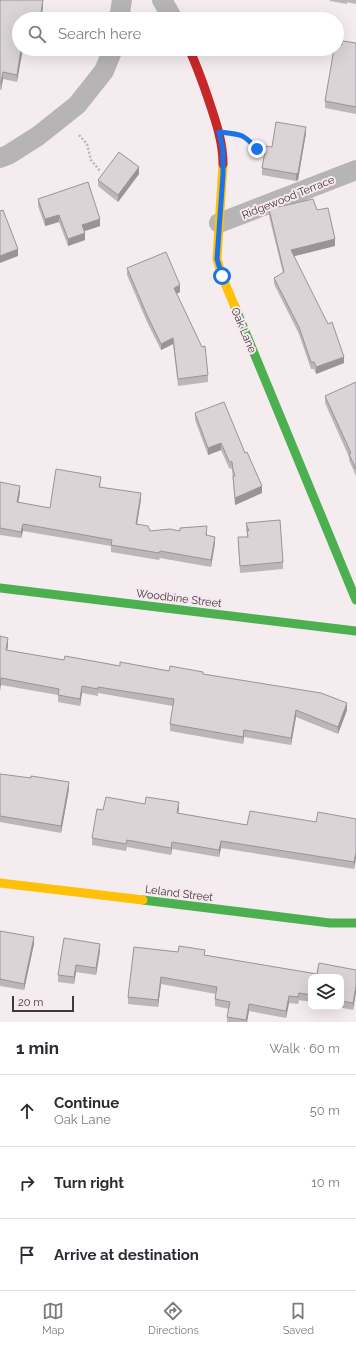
<!DOCTYPE html>
<meta charset="utf-8">
<style>
body{margin:0;font-family:Raleway,sans-serif;background:#f2f2f3;color:#2b2b33}
.controls{position:absolute;right:12px;bottom:12px;display:grid;overflow:hidden;border-radius:8px;box-shadow:0 4px 16px #0002}
.controls button{width:36px;height:36px;display:grid;place-items:center;padding:0;border:0;border-bottom:1px solid #e1e1e2;background:#fff;color:#2b2b33;font:20px sans-serif}
.scale{position:absolute;left:12px;bottom:10px;width:62px;box-sizing:border-box;padding-left:4px;border:2px solid #3f393b;border-top:0;font-size:11px;line-height:14px;white-space:nowrap;color:#3f393b;-webkit-text-stroke:3px #f7e8ef;paint-order:stroke}
.stop{position:absolute;width:12px;height:12px;margin:-9px;border:3px solid #1a73e8;border-radius:50%;background:#fff}
.stop.end{background:#1a73e8;border-color:#fff;box-shadow:0 1px 4px #0008}
.list{margin:0;padding:0;list-style:none}
h2{display:flex;justify-content:space-between;align-items:center;height:52px;margin:0;padding:0 16px;font-size:17px}
h2 small{font-size:13px;font-weight:400;color:#7c7c81}
.list li{display:grid;grid-template-columns:26px 1fr auto;gap:12px;align-items:center;box-sizing:border-box;height:72px;padding:0 16px;border-top:1px solid #e1e1e2}
.list b{display:block;font-size:15px;white-space:nowrap}
.list p{margin:0;font-size:13px;white-space:nowrap;color:#7c7c81}
.list em{font-size:13px;font-style:normal;color:#7c7c81}
.icon{flex:none;width:22px;height:22px;fill:none;stroke:currentColor;stroke-width:2;stroke-linecap:round;stroke-linejoin:round}
.map{position:relative;flex:none;width:356px;height:1022px;overflow:hidden}
.search{position:absolute;background:#fff;box-shadow:0 4px 16px #0002;left:12px;right:12px;top:12px;height:44px;display:flex;align-items:center;gap:10px;box-sizing:border-box;padding:0 14px;border-radius:22px;color:#7c7c81;font-size:15px}
.sheet{height:268px;background:#fff}
nav{display:flex;justify-content:space-around;align-items:center;box-sizing:border-box;height:56px;border-top:1px solid #e1e1e2;background:#fff;font-size:11px;color:#7c7c81}
nav a{display:grid;justify-items:center;gap:2px}
nav .on{color:#7e787a}
.map>svg:first-child{display:block}
.lines{fill:none;stroke-linecap:round;stroke-linejoin:round}
.path{stroke:#b9b6b8;stroke-width:2.5;stroke-dasharray:2 2;stroke-linecap:butt}
.street{stroke:#b7b4b5;stroke-width:20}
.fast{stroke:#4caf50;stroke-width:9}
.slow{stroke:#ffc107;stroke-width:9}
.jam{stroke:#c62828;stroke-width:9}
.wall{fill:#bbb6b9}
.shaded-wall{fill:#999496}
.building{fill:#dad4d7;stroke:#999496}
.route{stroke:#1a73e8;stroke-width:5}
.labels{text-anchor:middle;stroke-width:4;stroke-linejoin:round;paint-order:stroke}
.street-label{font-size:11px;fill:#3f393b;stroke:#f7e8ef}
</style>
<div class="map">
<svg width="356" height="1022" viewBox="0 0 356 1022">
<rect width="100%" height="100%" fill="#f4ecef"/>
<g class="lines">
<path class="path" d="M 79,135 L 87,144 L 91,160 L 100,171
M 243,136 L 257,149 L 268,151"/>
<path class="street" d="M 162,0 L 173,19
M 119,19 L 122,0
M 0,158 L 8,155 L 38,136 L 77,105 L 104,71 L 113,49
M 219,223 L 356,170"/>
<path class="fast" d="M 235,307 L 356,600
M 0,588 L 356,631
M 143,900 L 330,923 L 356,923"/>
<path class="slow" d="M 223,164 L 217,259 L 222,276 L 235,307
M 0,883 L 143,900"/>
<path class="jam" d="M 189,49 C 197,66 203,83 209,101 C 216,122 223,142 223,164"/>
</g>
<path class="wall" d="M 0,0 L 43,7 L 41,19 L 19,19 L 17,82 L 3,79 L 1,90 L 0,90 Z
M 330,0 L 356,0 L 356,4 L 347,2 L 347,4 L 330,1 Z
M 356,43 L 356,114 L 325,108 L 325,101 L 342,45 Z
M 306,133 L 298,180 L 296,181 L 262,175 L 262,168 L 272,147 Z
M 139,174 L 118,202 L 98,186 L 98,180 Z
M 38,199 L 100,226 L 85,231 L 85,240 L 68,246 L 59,222 L 45,226 L 38,206 Z
M 269,209 L 317,210 L 335,246 L 294,256 L 344,363 L 316,374 L 314,369 L 311,369 L 299,334 L 274,284 L 274,278 L 283,273 L 269,216 Z
M 127,268 L 180,292 L 176,294 L 208,375 L 208,382 L 178,386 L 173,344 L 161,350 L 147,322 L 127,275 Z
M 356,382 L 356,476 L 349,460 L 349,457 L 325,403 L 325,396 Z
M 195,413 L 245,453 L 262,493 L 235,505 L 232,469 L 229,468 L 221,450 L 208,455 L 195,420 Z
M 0,482 L 20,493 L 18,503 L 50,508 L 101,484 L 100,487 L 141,499 L 137,524 L 150,531 L 180,531 L 207,533 L 207,535 L 215,543 L 211,567 L 160,558 L 159,560 L 111,552 L 111,546 L 23,531 L 21,538 L 0,535 Z
M 246,523 L 283,562 L 283,569 L 240,573 L 238,537 L 247,537 L 247,532 L 246,530 Z
M 0,636 L 8,645 L 7,650 L 64,660 L 203,674 L 347,710 L 338,734 L 296,717 L 291,745 L 244,737 L 243,744 L 170,731 L 170,724 L 173,706 L 98,693 L 98,696 L 82,693 L 80,706 L 58,702 L 58,695 L 1,685 Z
M 0,774 L 69,789 L 61,833 L 0,822 Z
M 179,809 L 178,813 L 247,825 L 316,822 L 356,819 L 354,869 L 221,848 L 219,857 L 172,849 L 171,855 L 127,847 L 126,851 L 92,845 L 92,838 L 103,810 Z
M 0,931 L 34,944 L 24,990 L 0,986 Z
M 134,947 L 205,955 L 317,974 L 356,970 L 353,1010 L 338,1007 L 341,1007 L 341,977 L 311,977 L 311,1002 L 299,1000 L 298,1004 L 289,1003 L 286,1018 L 249,1011 L 247,1022 L 227,1022 L 227,1017 L 229,1009 L 215,1006 L 215,999 L 216,994 L 161,984 L 158,1007 L 128,1004 L 128,997 Z
M 100,951 L 96,975 L 76,972 L 74,984 L 58,982 L 58,975 Z"/>
<path class="shaded-wall" d="M 43,0 L 43,7 L 41,19 L 40,19 Z
M 21,49 L 23,49 L 17,82 L 17,75 Z
M 3,72 L 3,79 L 1,90 L 1,83 Z
M 306,127 L 306,133 L 298,180 L 296,181 L 296,174 Z
M 139,167 L 139,174 L 118,202 L 118,195 Z
M 59,215 L 59,222 L 45,226 L 45,219 Z
M 100,219 L 100,226 L 82,232 L 82,225 Z
M 85,233 L 85,240 L 68,246 L 68,239 Z
M 335,239 L 335,246 L 291,257 L 291,250 Z
M 18,249 L 18,256 L 0,263 L 0,256 Z
M 180,285 L 180,292 L 174,295 L 174,288 Z
M 173,338 L 173,344 L 161,350 L 161,344 Z
M 344,357 L 344,363 L 316,374 L 316,367 Z
M 221,443 L 221,450 L 208,455 L 208,448 Z
M 20,486 L 20,493 L 17,509 L 17,502 Z
M 262,486 L 262,493 L 235,505 L 235,498 Z
M 141,493 L 141,499 L 136,531 L 136,524 Z
M 23,524 L 23,531 L 21,538 L 21,532 Z
M 215,537 L 215,543 L 211,567 L 211,560 Z
M 8,638 L 8,645 L 6,657 L 6,650 Z
M 1,678 L 1,685 L 0,691 L 0,684 Z
M 82,686 L 82,693 L 80,706 L 80,699 Z
M 347,703 L 347,710 L 338,734 L 338,727 Z
M 296,710 L 296,717 L 291,745 L 291,738 Z
M 244,730 L 244,737 L 243,744 L 243,737 Z
M 69,782 L 69,789 L 61,833 L 61,826 Z
M 179,802 L 179,809 L 177,820 L 177,813 Z
M 221,841 L 221,848 L 219,857 L 219,850 Z
M 172,842 L 172,849 L 171,855 L 171,848 Z
M 356,852 L 356,859 L 354,869 L 354,862 Z
M 34,937 L 34,944 L 24,990 L 24,984 Z
M 100,944 L 100,951 L 96,975 L 96,968 Z
M 76,965 L 76,972 L 74,984 L 74,977 Z
M 161,977 L 161,984 L 158,1007 L 158,1000 Z
M 356,986 L 356,993 L 353,1010 L 353,1003 Z
M 289,996 L 289,1003 L 286,1018 L 286,1011 Z
M 249,1004 L 249,1011 L 247,1022 L 246,1022 Z"/>
<path class="building" d="M 0,0 L 43,0 L 40,19 L 19,19 L 19,49 L 21,49 L 17,75 L 3,72 L 1,83 L 0,83 Z
M 342,41 L 356,43 L 356,107 L 325,101 L 334,49 L 337,49 L 337,44 L 342,45 Z
M 276,122 L 306,127 L 298,173 L 296,174 L 262,168 L 266,146 L 272,147 Z
M 119,152 L 139,167 L 118,195 L 98,180 Z
M 88,182 L 100,219 L 82,225 L 85,233 L 68,239 L 59,215 L 45,219 L 38,199 Z
M 313,199 L 317,210 L 328,208 L 335,239 L 291,250 L 328,324 L 332,322 L 344,357 L 316,367 L 314,362 L 311,362 L 299,327 L 274,278 L 284,272 L 269,209 Z
M 3,210 L 18,249 L 0,256 L 0,211 Z
M 166,252 L 180,285 L 174,288 L 202,347 L 205,346 L 208,375 L 178,379 L 173,338 L 161,344 L 147,315 L 127,268 Z
M 356,382 L 356,469 L 349,454 L 351,453 L 325,396 Z
M 224,402 L 245,453 L 247,452 L 262,486 L 235,498 L 233,476 L 235,476 L 233,470 L 232,462 L 229,461 L 221,443 L 208,448 L 195,413 Z
M 56,469 L 101,477 L 99,487 L 141,493 L 136,524 L 148,526 L 150,531 L 170,529 L 180,531 L 180,528 L 207,526 L 206,535 L 215,537 L 211,560 L 160,551 L 159,553 L 111,545 L 112,540 L 23,524 L 21,532 L 0,528 L 0,482 L 20,486 L 17,502 L 50,508 Z
M 280,520 L 283,562 L 240,566 L 238,537 L 248,537 L 247,530 L 249,531 L 246,523 Z
M 0,636 L 8,638 L 6,650 L 64,660 L 65,656 L 120,666 L 120,662 L 169,671 L 170,666 L 203,672 L 203,674 L 321,693 L 347,703 L 338,727 L 296,710 L 291,738 L 244,730 L 243,737 L 170,724 L 174,699 L 98,687 L 98,689 L 82,686 L 80,699 L 58,695 L 59,689 L 1,678 L 0,684 Z
M 0,774 L 31,778 L 31,776 L 69,782 L 61,826 L 0,816 Z
M 106,797 L 145,804 L 146,797 L 179,802 L 177,813 L 247,825 L 250,811 L 316,822 L 318,812 L 356,819 L 356,852 L 354,862 L 221,841 L 219,850 L 172,842 L 171,848 L 127,840 L 126,844 L 92,838 L 97,809 L 103,810 Z
M 0,931 L 34,937 L 24,984 L 0,979 Z
M 64,938 L 100,944 L 96,968 L 76,965 L 74,977 L 58,975 Z
M 179,946 L 205,950 L 204,955 L 317,974 L 319,963 L 356,970 L 356,986 L 353,1003 L 341,1001 L 341,977 L 311,977 L 311,995 L 299,993 L 298,997 L 289,996 L 286,1011 L 249,1004 L 246,1020 L 227,1017 L 230,1002 L 215,999 L 217,987 L 161,977 L 158,1000 L 128,997 L 134,947 L 178,952 Z"/>
<g class="lines">
<path class="route" d="M 222,276 L 217,259 L 223,174 L 223,150 L 219,132 C 239,134 243,133 257,149"/>
</g>
<g class="labels">
<g class="street-label">
<text transform="translate(288 197) rotate(-22)" y="4">Ridgewood Terrace</text>
<text transform="translate(244 330) rotate(67)" y="4">Oak Lane</text>
<text transform="translate(179 598) rotate(7)" y="4">Woodbine Street</text>
<text transform="translate(179 893) rotate(7)" y="4">Leland Street</text>
</g>
</g>
</svg>
<div class="controls">
<button><svg class="icon" aria-label="layers" viewBox="0 0 24 24"><path d="M12 4l9 5-9 5-9-5zM3 14l9 5 9-5"/></svg></button>
</div>
<div class="scale">20 m</div>
<div class="stop" style="left:222px;top:276px"></div>
<div class="stop end" style="left:257px;top:149px"></div>
<div class="search"><svg class="icon" aria-label="search" viewBox="0 0 24 24"><circle cx="10" cy="10" r="6"/><path d="M15 15l6 6"/></svg>Search here</div>
</div>
<section class="sheet">
<h2>1 min<small>Walk · 60 m</small></h2>
<ul class="list">
<li><svg class="icon" aria-label="ahead" viewBox="0 0 24 24"><path d="M12 20V5M6 11l6-6 6 6"/></svg><div><b>Continue</b><p>Oak Lane</p></div><em>50 m</em></li>
<li><svg class="icon" aria-label="right" viewBox="0 0 24 24"><path d="M7 20v-9h11M14 6l5 5-5 5"/></svg><div><b>Turn right</b></div><em>10 m</em></li>
<li><svg class="icon" aria-label="arrive" viewBox="0 0 24 24"><path d="M6 21V4h12l-3 4 3 4H6"/></svg><div><b>Arrive at destination</b></div></li>
</ul>
</section>
<nav>
<a class="on"><svg class="icon" aria-label="map" viewBox="0 0 24 24"><path d="M3 6l6-2 6 2 6-2v14l-6 2-6-2-6 2zM9 4v14M15 6v14"/></svg>Map</a>
<a><svg class="icon" aria-label="directions" viewBox="0 0 24 24"><path d="M12 3l9 9-9 9-9-9zM9 14v-3h6M13 9l2 2-2 2"/></svg>Directions</a>
<a><svg class="icon" aria-label="saved" viewBox="0 0 24 24"><path d="M7 4h10v16l-5-4-5 4z"/></svg>Saved</a>
</nav>
